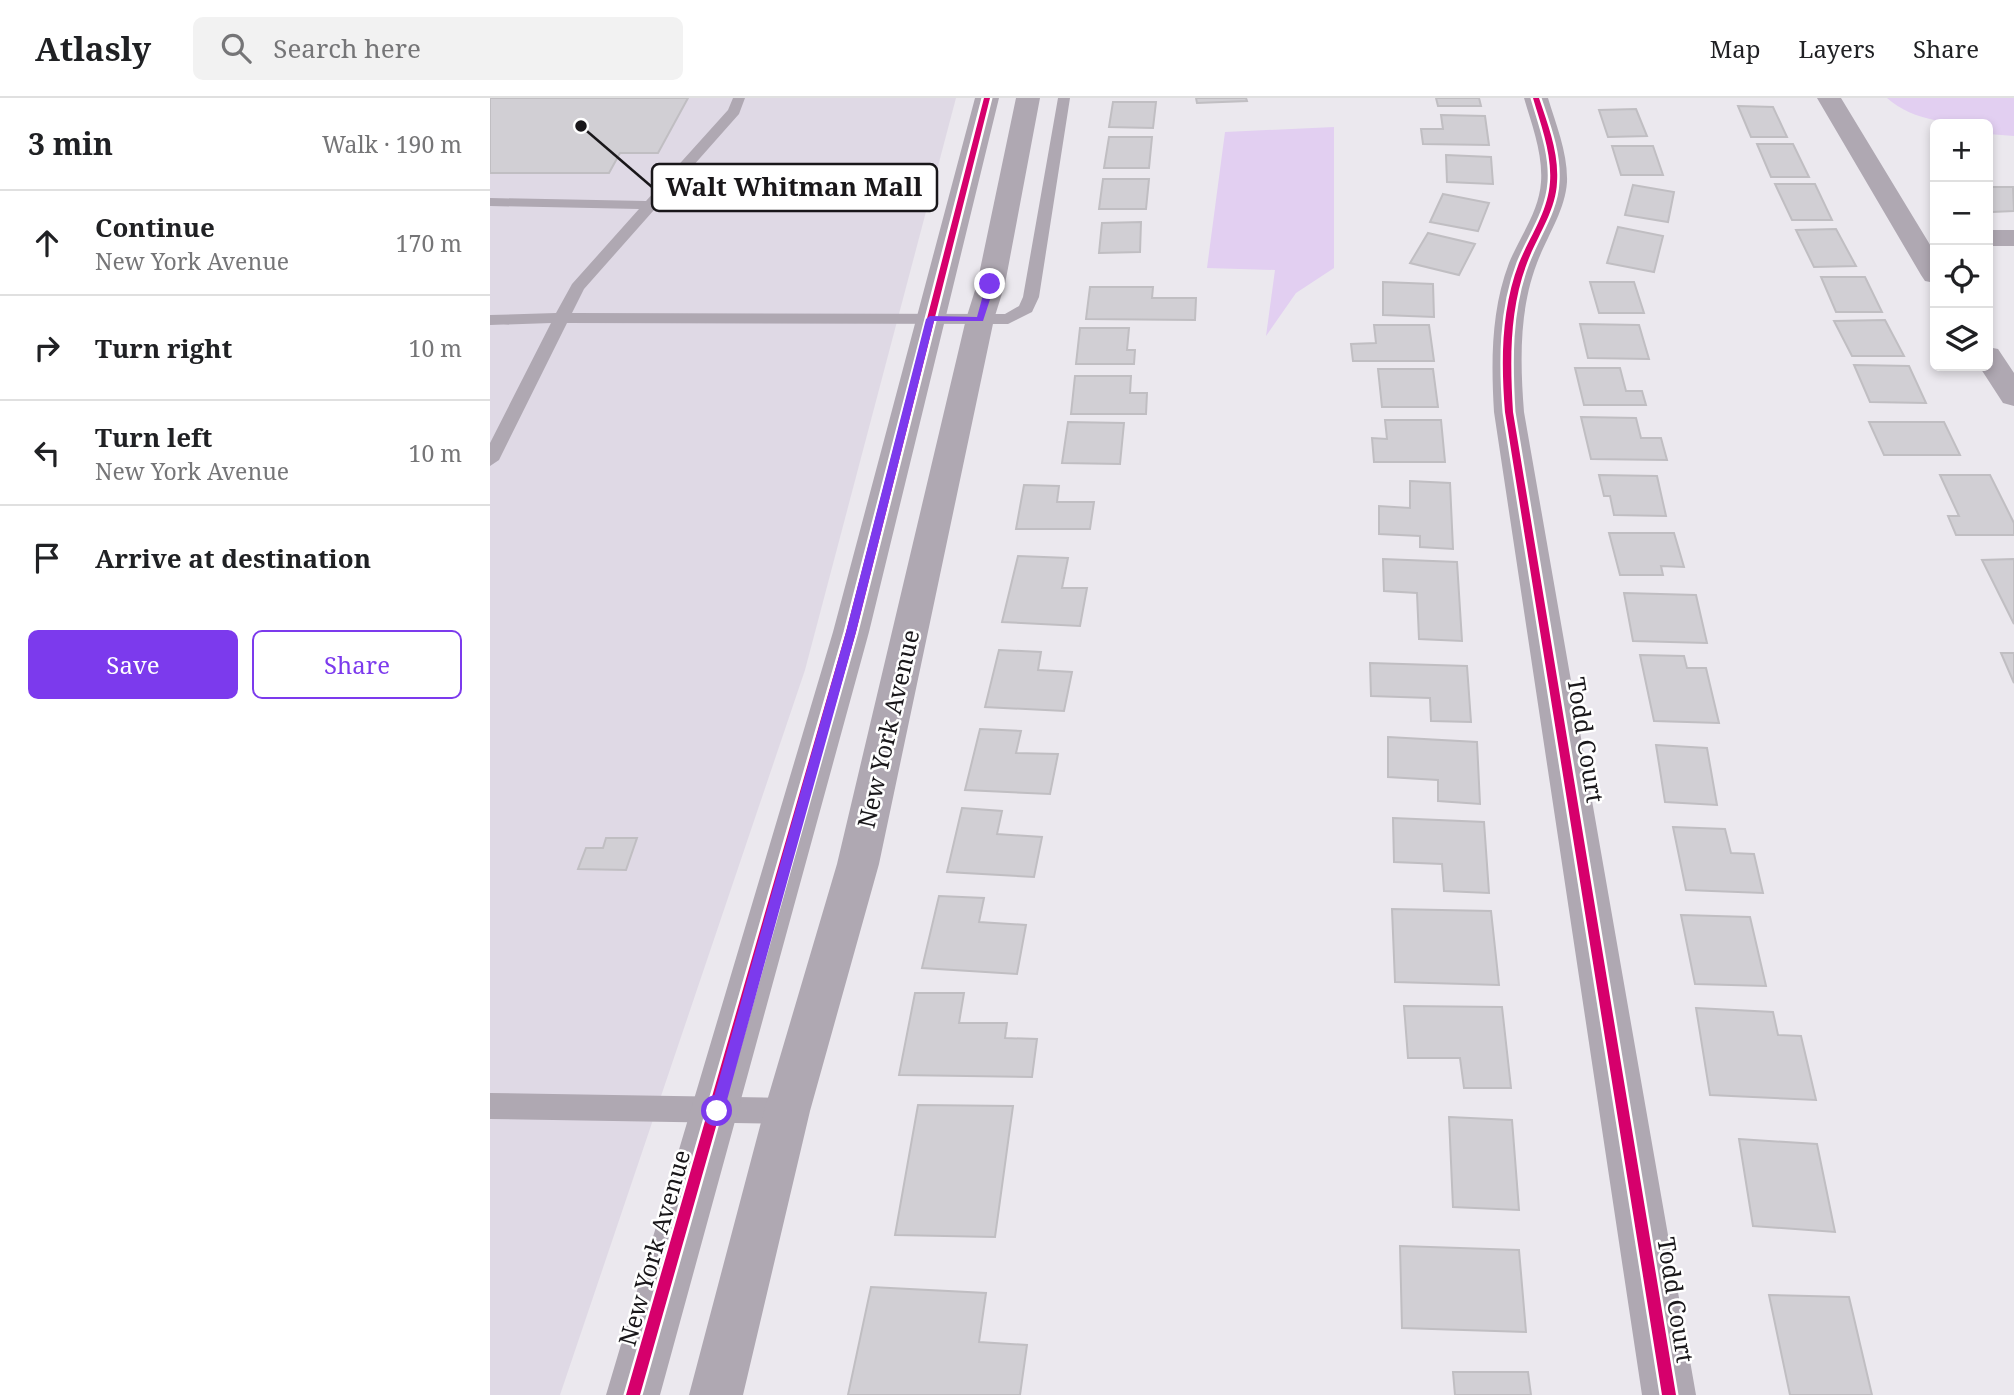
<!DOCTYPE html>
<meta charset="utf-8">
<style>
body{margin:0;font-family:"Noto Serif",serif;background:#f2f2f2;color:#202124}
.controls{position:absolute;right:21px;top:21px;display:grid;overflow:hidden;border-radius:10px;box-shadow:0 4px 10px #0003}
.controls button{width:63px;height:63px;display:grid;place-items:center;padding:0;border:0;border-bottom:2px solid #e0e0e0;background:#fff;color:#202124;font:35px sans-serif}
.stop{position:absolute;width:21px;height:21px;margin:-16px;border:5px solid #7c3aed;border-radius:50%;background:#fff}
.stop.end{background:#7c3aed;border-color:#fff;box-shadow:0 2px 7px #0008}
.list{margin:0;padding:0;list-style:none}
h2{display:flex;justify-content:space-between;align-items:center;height:91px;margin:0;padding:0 28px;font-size:30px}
h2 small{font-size:23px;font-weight:400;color:#757577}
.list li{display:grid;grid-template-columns:46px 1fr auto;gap:21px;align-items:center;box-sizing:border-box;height:105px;padding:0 28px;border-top:2px solid #e0e0e0}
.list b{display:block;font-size:26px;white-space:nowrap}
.list p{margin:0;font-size:23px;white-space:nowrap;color:#757577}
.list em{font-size:23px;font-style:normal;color:#757577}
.actions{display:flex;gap:14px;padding:21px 28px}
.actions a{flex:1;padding:16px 0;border:2px solid #7c3aed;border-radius:10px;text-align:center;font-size:24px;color:#7c3aed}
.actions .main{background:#7c3aed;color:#fff}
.icon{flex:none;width:38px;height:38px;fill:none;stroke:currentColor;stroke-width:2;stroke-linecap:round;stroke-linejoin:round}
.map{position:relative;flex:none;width:1524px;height:1297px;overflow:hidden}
header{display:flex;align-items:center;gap:42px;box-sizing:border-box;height:98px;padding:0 35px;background:#fff;border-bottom:2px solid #e0e0e0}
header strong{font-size:33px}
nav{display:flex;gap:38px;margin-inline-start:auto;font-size:24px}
.search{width:490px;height:63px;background:#f2f2f2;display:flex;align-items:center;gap:18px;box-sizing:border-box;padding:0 24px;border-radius:10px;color:#757577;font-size:26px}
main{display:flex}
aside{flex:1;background:#fff}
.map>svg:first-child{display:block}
.built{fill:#dfd9e5}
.green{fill:#e2cff1}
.building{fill:#d1cfd4;stroke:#c0bec2;stroke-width:2}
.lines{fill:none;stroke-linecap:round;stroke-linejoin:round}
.service{fill:#afa8b2;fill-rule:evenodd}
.minor{fill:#afa8b2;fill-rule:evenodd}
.tertiary{fill:#afa8b2;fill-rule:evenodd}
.cycleway-casing{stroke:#fff;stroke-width:5}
.cycleway{fill:#d6006c;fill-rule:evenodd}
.route{fill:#7c3aed}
.labels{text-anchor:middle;stroke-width:5;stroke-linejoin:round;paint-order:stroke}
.street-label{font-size:24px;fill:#19171a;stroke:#fff}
.leader{fill:none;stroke:#19171a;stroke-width:2.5}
.callout-dot{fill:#19171a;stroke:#fff;stroke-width:2.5}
.callout{fill:#fff;stroke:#19171a;stroke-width:2.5}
.callout-label{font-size:26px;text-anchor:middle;font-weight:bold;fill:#19171a}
</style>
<header>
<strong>Atlasly</strong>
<div class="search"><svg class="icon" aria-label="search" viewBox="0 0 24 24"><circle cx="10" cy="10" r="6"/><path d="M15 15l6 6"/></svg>Search here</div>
<nav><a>Map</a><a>Layers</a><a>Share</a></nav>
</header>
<main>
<aside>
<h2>3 min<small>Walk · 190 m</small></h2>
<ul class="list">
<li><svg class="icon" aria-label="ahead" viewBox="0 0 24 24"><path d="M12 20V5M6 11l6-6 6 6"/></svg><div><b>Continue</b><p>New York Avenue</p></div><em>170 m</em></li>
<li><svg class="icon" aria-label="right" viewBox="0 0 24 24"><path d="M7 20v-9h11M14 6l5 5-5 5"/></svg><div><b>Turn right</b></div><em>10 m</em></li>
<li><svg class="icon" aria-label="left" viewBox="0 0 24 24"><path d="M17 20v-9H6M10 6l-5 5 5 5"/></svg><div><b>Turn left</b><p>New York Avenue</p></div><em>10 m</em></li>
<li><svg class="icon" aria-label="arrive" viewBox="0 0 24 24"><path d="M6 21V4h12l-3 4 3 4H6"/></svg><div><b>Arrive at destination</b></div></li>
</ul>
<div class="actions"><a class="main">Save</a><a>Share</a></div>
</aside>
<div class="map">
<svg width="1524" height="1297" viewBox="0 0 1524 1297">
<rect width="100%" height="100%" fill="#ebe8ee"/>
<path class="built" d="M 0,0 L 466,0 L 315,572 L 70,1297 L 0,1297 Z"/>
<path class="green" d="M 1397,0 L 1524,0 L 1524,38 L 1498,36 L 1498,26 C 1463,26 1424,24 1397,0 Z
M 844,29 L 844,170 L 806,195 L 776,238 L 785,172 L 717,170 L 735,34 Z"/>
<path class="building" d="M 0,0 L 198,0 L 168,55 L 130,55 L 119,75 L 0,75 Z
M 706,0 L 756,0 L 757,3 L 707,5 Z
M 946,0 L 989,0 L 991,8 L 948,8 Z
M 623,4 L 666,4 L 663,30 L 619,29 Z
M 1248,8 L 1283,9 L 1297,39 L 1261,39 Z
M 1146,11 L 1157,38 L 1118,39 L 1109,12 Z
M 951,17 L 995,18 L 999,47 L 933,46 L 931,31 L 953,31 Z
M 619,39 L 662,39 L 659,70 L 614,70 Z
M 1267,46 L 1303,46 L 1319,79 L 1281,79 Z
M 1122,48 L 1163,48 L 1173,77 L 1131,77 Z
M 956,57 L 1001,59 L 1003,86 L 957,84 Z
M 613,81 L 659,81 L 656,111 L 609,111 Z
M 1285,86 L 1325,86 L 1342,122 L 1302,122 Z
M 1143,87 L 1184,94 L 1178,124 L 1135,117 Z
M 1498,89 L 1523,89 L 1524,113 L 1502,114 L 1498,108 Z
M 953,96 L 999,105 L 988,133 L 940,124 Z
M 651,124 L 650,154 L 609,155 L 612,125 Z
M 1128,129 L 1173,138 L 1164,174 L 1117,165 Z
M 1346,131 L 1366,168 L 1324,169 L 1306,132 Z
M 938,135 L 985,146 L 969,177 L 920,165 Z
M 1331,179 L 1375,179 L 1392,214 L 1346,214 Z
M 893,184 L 943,186 L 944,219 L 893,217 Z
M 1100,184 L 1144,184 L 1154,215 L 1109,215 Z
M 600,189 L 663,189 L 662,200 L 706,200 L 705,222 L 596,221 Z
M 1395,222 L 1414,258 L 1362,258 L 1344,223 Z
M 1090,226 L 1149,227 L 1159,261 L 1098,260 Z
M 884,227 L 939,227 L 944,263 L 863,263 L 861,246 L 886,245 Z
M 590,230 L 639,230 L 637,252 L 645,252 L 644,266 L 586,266 Z
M 1364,267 L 1419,268 L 1436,305 L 1380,304 Z
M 1085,270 L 1130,270 L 1136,293 L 1152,293 L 1156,307 L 1094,307 Z
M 888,271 L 943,271 L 948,309 L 892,309 Z
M 585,278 L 641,278 L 640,295 L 657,295 L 656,316 L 581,316 Z
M 1091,319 L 1146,320 L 1151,340 L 1171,340 L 1177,362 L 1101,361 Z
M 895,322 L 951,322 L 955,364 L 884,364 L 882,340 L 897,341 Z
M 578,324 L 634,325 L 630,366 L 572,365 Z
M 1379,324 L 1454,324 L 1470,357 L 1394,357 Z
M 1109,377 L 1167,378 L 1176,418 L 1124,417 L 1120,398 L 1114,398 Z
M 1450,377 L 1500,377 L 1524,425 L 1524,437 L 1466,437 L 1458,418 L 1469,418 Z
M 920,383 L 960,385 L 963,451 L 930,449 L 930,438 L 889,436 L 889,408 L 920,410 Z
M 534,387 L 569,388 L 567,404 L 604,404 L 600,431 L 526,431 Z
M 1119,435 L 1184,435 L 1194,469 L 1171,468 L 1173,477 L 1130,477 Z
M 528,458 L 578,460 L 572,490 L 597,490 L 590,528 L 512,524 Z
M 893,461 L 967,464 L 972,543 L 929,541 L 927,495 L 894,493 Z
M 1524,461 L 1524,526 L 1492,462 Z
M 1134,495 L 1206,497 L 1217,545 L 1143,543 Z
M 509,552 L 551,554 L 548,572 L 582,574 L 574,613 L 495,609 Z
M 1511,555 L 1524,555 L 1524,585 Z
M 1150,557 L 1194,558 L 1197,570 L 1216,570 L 1229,625 L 1164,623 Z
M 880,565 L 977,568 L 981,624 L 941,623 L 940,600 L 881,598 Z
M 490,631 L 531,633 L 526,655 L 568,656 L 560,696 L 475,692 Z
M 898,639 L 987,644 L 990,706 L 948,703 L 948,682 L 898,679 Z
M 1166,647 L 1217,650 L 1227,707 L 1175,704 Z
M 472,710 L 512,713 L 507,736 L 552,739 L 544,779 L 457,774 Z
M 903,720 L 994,724 L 999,795 L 954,793 L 952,766 L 904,764 Z
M 1183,729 L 1235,731 L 1241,755 L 1264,756 L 1273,795 L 1196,792 Z
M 116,740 L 147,740 L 136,772 L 88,771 L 96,750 L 113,750 Z
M 449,798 L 494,800 L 489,824 L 536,827 L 527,876 L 432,870 Z
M 902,811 L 1001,813 L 1009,887 L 905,884 Z
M 1191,817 L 1260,819 L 1276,888 L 1205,886 Z
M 425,895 L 474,895 L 469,925 L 517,925 L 515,940 L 547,941 L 542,979 L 409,977 Z
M 914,908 L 1012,909 L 1021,990 L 974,990 L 970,960 L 918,960 Z
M 1206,910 L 1283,914 L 1288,937 L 1311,938 L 1326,1002 L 1220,997 Z
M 428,1007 L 523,1008 L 505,1139 L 405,1137 Z
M 959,1019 L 1022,1022 L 1029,1112 L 963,1109 Z
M 1249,1041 L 1327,1046 L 1345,1134 L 1263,1128 Z
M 910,1148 L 1029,1152 L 1036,1234 L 912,1230 Z
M 381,1189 L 496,1195 L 489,1244 L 537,1247 L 530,1297 L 358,1297 Z
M 1279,1197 L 1359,1199 L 1382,1297 L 1300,1297 Z
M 963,1274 L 1038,1274 L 1041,1297 L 965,1297 Z"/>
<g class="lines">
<path class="service" d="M 243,0 L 255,0 L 249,16 L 94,191 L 82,215 L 515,216 L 529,208 L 533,199 L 568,0 L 580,0 L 549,199 L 542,214 L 518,226 L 77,225 L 9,362 L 0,368 L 0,345 L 61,225 L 0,227 L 0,217 L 66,215 L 82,186 L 149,111 L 0,108 L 0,100 L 156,103 L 238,12 Z
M 0,995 L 297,1000 L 306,1004 L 310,1013 L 306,1022 L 297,1026 L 0,1021 Z"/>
<path class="minor" d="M 1034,0 L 1058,0 C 1066,27 1078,55 1077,84 C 1075,113 1057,138 1047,165 C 1029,212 1030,264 1034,314 L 1206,1297 L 1152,1297 L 1004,314 C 1001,264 1001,212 1019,165 C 1030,138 1049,114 1051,84 C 1053,56 1042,27 1034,0 Z
M 1327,0 L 1351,0 L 1445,155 L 1445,185 L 1435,183 L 1431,177 Z
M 1498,132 L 1524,132 L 1524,148 L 1498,148 Z
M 1498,249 L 1508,251 L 1524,275 L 1524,308 L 1513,305 L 1489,268 L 1498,268 Z"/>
<path class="tertiary" d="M 485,0 L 509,0 L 379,534 L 170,1297 L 116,1297 L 343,534 Z
M 526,0 L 550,0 L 515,186 L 504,221 L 389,766 L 320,1013 L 253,1297 L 199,1297 L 274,1013 L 347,766 L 476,221 L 487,186 Z"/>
<g class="cycleway-casing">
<path id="cycleway" d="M 494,0 L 500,0 L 366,534 L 150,1297 L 136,1297 L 356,534 Z
M 1043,0 L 1049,0 C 1058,27 1069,55 1067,84 C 1066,113 1047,138 1037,165 C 1019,212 1020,264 1023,314 L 1186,1297 L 1172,1297 L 1015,314 C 1011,264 1011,212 1029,165 C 1040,138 1058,114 1060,84 C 1062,56 1051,27 1043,0 Z"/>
</g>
<use href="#cycleway" class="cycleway"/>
</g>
<path class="route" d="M 500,184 L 505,186 L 493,223 L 444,223 L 366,534 L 234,1013 L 227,1019 L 220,1013 L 356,534 L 436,221 L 440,218 L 487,219 L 496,186 Z"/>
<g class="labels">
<g class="street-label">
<text transform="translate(399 631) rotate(-77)" y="8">New York Avenue</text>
<text transform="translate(1095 642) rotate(81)" y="8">Todd Court</text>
<text transform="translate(165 1150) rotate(-74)" y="8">New York Avenue</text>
<text transform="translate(1185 1202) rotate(81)" y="8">Todd Court</text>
</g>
</g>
<path class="leader" d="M91 28L162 89"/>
<circle class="callout-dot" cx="91" cy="28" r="7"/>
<rect class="callout" x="162" y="66" width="285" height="47" rx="7"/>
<g class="callout-label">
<text x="304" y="98">Walt Whitman Mall</text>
</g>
</svg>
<div class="controls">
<button>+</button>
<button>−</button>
<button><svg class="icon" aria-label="locate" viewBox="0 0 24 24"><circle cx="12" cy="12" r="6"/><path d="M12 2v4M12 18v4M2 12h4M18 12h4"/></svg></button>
<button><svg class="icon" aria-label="layers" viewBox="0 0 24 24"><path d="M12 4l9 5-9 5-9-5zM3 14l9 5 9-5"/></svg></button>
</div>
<div class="stop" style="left:227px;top:1013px"></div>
<div class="stop end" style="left:500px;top:186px"></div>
</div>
</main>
